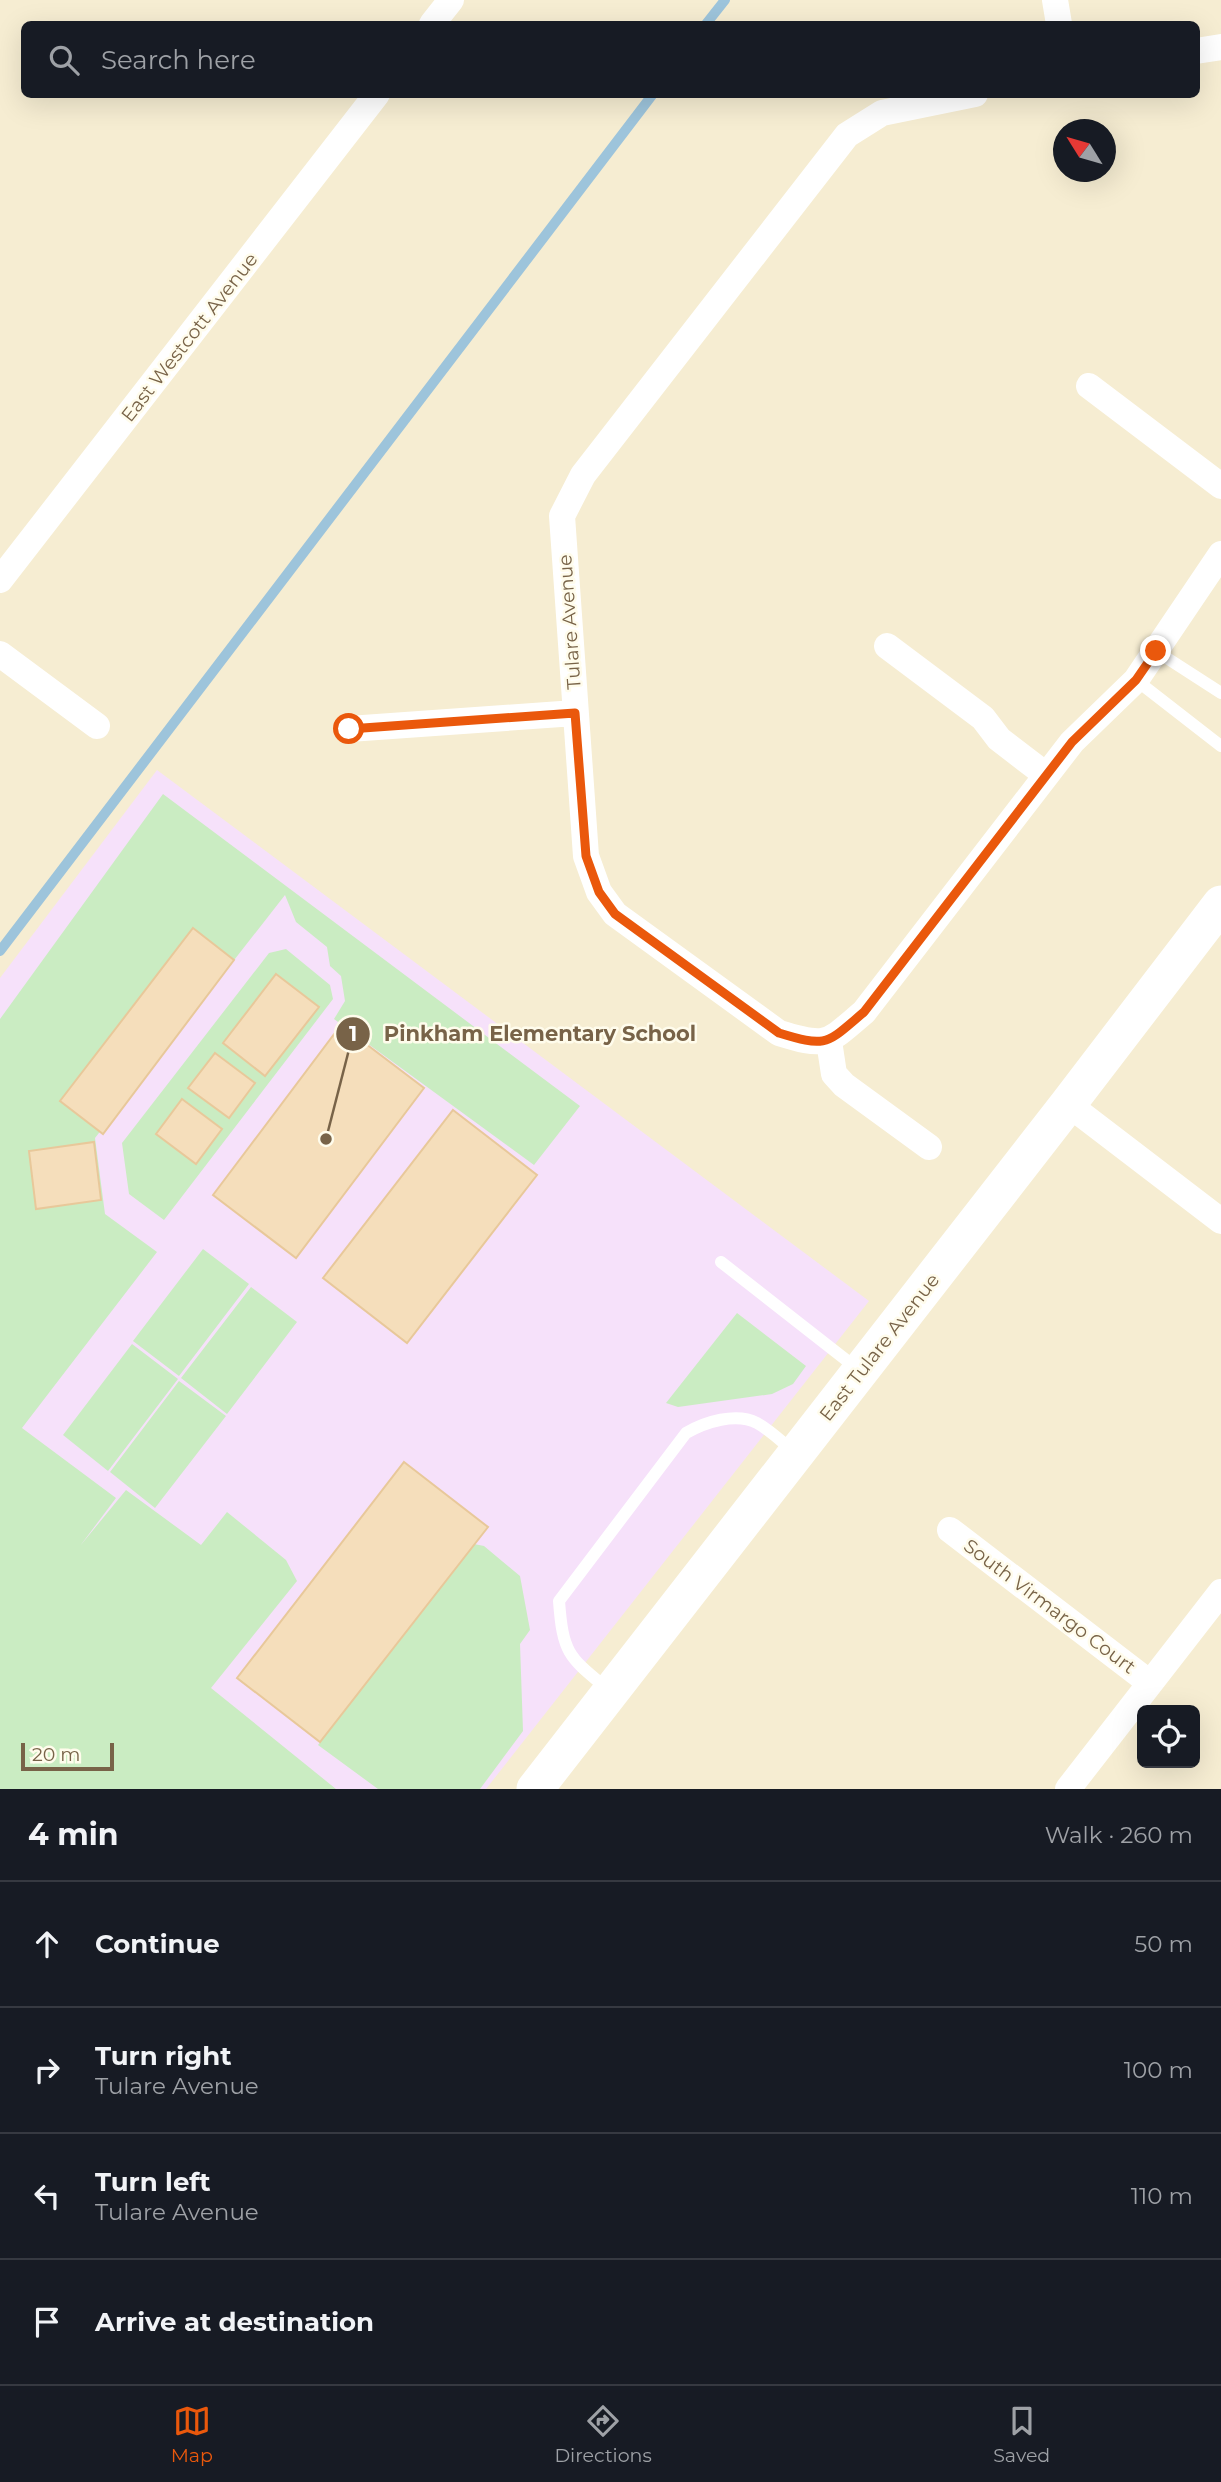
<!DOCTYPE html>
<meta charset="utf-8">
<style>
body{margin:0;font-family:Montserrat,sans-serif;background:#20242c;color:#f1f3f6}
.controls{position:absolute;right:21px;bottom:21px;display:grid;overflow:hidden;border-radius:10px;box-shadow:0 7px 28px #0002}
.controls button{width:63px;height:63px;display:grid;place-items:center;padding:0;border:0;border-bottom:2px solid #363941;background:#171b24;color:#f1f3f6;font:35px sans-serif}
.compass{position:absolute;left:1053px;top:119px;width:63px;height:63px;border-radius:50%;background:#171b24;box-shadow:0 7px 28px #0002;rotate:307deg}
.scale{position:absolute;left:21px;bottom:18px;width:93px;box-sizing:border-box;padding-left:7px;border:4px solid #786348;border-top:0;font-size:19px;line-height:24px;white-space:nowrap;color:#786348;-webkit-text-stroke:5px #fffcec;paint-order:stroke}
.stop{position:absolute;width:21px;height:21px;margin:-16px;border:5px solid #ea580c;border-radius:50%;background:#fff}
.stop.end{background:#ea580c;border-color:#fff;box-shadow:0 2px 7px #0008}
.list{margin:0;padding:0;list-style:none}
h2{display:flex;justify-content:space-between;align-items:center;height:91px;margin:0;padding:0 28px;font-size:30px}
h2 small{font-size:23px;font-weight:400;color:#9ea1a6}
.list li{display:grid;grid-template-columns:46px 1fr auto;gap:21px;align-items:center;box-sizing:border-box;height:126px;padding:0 28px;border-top:2px solid #363941}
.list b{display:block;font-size:26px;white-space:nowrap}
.list p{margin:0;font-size:23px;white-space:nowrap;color:#9ea1a6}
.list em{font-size:23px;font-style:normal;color:#9ea1a6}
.icon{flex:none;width:38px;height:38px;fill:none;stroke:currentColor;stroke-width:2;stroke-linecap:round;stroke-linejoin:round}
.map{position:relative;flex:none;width:1221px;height:1789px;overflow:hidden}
.search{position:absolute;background:#171b24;box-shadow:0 7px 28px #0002;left:21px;right:21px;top:21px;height:77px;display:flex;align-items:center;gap:18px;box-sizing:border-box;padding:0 24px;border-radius:10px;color:#9ea1a6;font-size:26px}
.sheet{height:595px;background:#171b24}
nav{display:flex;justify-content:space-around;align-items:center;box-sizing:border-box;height:98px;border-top:2px solid #363941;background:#171b24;font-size:19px;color:#9ea1a6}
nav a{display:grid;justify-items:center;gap:4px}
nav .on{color:#ea580c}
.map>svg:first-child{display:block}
.residential{fill:#f6edd2;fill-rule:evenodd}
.education{fill:#f6e1fa}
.green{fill:#caecc2}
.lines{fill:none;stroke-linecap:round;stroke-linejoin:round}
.stream{stroke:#9dc4db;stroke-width:10}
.building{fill:#f5debb;stroke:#e8c89a;stroke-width:2}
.lane{stroke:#fff;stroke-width:12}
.street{stroke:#fff;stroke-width:26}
.secondary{stroke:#fff;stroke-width:37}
.route{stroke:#ea580c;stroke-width:9}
.labels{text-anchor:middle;stroke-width:5;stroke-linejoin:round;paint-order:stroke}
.street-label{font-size:19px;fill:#786348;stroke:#fffcec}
.leader{fill:none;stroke:#786348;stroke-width:2.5}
.callout-dot{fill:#786348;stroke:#fffcec;stroke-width:2.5}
.mark-label{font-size:21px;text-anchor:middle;font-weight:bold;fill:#fff}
.callout-label{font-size:21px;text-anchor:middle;font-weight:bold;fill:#786348;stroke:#fffcec;stroke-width:5;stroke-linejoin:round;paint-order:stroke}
</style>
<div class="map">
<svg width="1221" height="1789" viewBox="0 0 1221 1789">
<rect width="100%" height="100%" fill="#fef9e5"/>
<path class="residential" d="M 0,0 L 1221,0 L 1221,1789 L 0,1789 ZM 24,24 L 1196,24 L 1196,94 L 24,94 ZM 1064,130 L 1106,130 L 1106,172 L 1064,172 ZM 1142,1710 L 1195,1710 L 1195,1763 L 1142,1763 Z"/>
<path class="education" d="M 157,770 L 869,1301 L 486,1789 L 0,1789 L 0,978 Z"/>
<path class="green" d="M 163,794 L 580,1106 L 534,1165 L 334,1019 L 345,1001 L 341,976 L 330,966 L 327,947 L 296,922 L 285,895 L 95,1138 L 105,1214 L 157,1252 L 22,1428 L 116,1498 L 80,1546 L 126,1490 L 201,1545 L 227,1512 L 286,1560 L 297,1581 L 211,1688 L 336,1789 L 0,1789 L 0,1019 Z
M 286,949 L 330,985 L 333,999 L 164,1220 L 129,1194 L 122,1143 L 269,953 Z
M 203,1249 L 249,1284 L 179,1376 L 133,1341 Z
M 251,1287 L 297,1322 L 227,1414 L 181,1378 Z
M 737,1313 L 806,1366 L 793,1384 L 772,1394 L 678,1407 L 666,1403 Z
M 132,1344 L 178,1379 L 108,1471 L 63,1435 Z
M 179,1381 L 226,1416 L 155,1508 L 110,1472 Z
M 474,1544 L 484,1546 L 520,1576 L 530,1630 L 520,1644 L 523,1731 L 480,1789 L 378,1789 L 318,1745 Z"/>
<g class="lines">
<path class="stream" d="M 706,24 L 725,0
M 0,951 L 653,94"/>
</g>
<path class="building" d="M 193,928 L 234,960 L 103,1134 L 60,1101 Z
M 276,974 L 319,1007 L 265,1076 L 223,1043 Z
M 341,1025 L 424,1088 L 296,1258 L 213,1195 Z
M 215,1053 L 255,1083 L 229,1118 L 188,1088 Z
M 182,1099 L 222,1129 L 196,1164 L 156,1134 Z
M 453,1110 L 537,1175 L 407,1343 L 323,1278 Z
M 94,1142 L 101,1200 L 36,1209 L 29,1151 Z
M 404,1462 L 488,1527 L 320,1742 L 237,1678 Z"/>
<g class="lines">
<path class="lane" d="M 1156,651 L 1221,693
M 1136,680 L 1221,746
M 721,1262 L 859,1370
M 610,1691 C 569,1657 563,1655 559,1601 L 686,1433 C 705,1422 736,1412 757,1423 C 770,1430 782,1442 793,1451"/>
<path class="street" d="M 1055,0 L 1059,24
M 432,24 L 451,0
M 1196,51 L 1221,47
M 975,94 L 882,113 L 847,135 L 583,475 L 562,516 L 586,856 L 599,892 L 615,914 L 779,1033 C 828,1048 826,1044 864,1012 L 1072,742 L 1136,680 L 1221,554
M 1089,386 L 1221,486
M 0,580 L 377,94
M 887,646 L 983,718 L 999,739 L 1046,775
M 0,654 L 97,726
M 349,729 L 575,713
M 829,1041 L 834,1074 L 844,1085 L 929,1147
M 1068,1104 L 1221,1221
M 950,1530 L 1150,1683
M 1068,1789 L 1221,1592"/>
<path class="secondary" d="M 535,1789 L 1068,1104 L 1221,904"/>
</g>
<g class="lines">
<path class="route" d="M 349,729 L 575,713 L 586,856 L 599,892 L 615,914 L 779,1033 C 828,1048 826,1044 864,1012 L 1072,742 L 1136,680 L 1156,651"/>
</g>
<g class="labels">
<g class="street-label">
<text transform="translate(189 337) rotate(-52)" y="7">East Westcott Avenue</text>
<text transform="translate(569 622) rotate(-94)" y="7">Tulare Avenue</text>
<text transform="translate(879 1347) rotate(-52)" y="7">East Tulare Avenue</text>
<text transform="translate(1050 1606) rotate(37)" y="7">South Virmargo Court</text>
</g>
</g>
<path class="leader" d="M326 1139L353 1034"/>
<g class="callout-dot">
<circle cx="326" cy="1139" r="7"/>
<circle cx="353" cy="1034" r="18"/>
</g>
<g class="mark-label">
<text x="353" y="1041">1</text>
</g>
<g class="callout-label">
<text x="540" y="1041">Pinkham Elementary School</text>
</g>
</svg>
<div class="controls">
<button><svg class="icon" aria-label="locate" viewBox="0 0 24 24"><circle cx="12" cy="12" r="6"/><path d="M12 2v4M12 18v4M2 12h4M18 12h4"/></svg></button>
</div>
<svg class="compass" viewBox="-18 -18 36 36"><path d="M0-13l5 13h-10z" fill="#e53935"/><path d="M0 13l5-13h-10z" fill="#9ea1a6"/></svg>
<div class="scale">20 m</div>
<div class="stop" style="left:349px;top:729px"></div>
<div class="stop end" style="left:1156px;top:651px"></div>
<div class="search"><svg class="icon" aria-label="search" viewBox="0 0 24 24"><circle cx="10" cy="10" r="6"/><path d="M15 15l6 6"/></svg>Search here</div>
</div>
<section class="sheet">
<h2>4 min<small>Walk · 260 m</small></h2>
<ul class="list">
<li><svg class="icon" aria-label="ahead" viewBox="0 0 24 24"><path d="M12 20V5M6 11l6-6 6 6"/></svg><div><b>Continue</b></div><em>50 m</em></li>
<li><svg class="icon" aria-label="right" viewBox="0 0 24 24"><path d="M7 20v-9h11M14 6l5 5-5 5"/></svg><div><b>Turn right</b><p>Tulare Avenue</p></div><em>100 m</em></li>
<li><svg class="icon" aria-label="left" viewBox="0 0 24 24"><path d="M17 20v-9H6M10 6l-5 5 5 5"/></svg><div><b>Turn left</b><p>Tulare Avenue</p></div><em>110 m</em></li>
<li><svg class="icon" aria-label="arrive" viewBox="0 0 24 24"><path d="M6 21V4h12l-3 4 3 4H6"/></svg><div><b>Arrive at destination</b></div></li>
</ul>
</section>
<nav>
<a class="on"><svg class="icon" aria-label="map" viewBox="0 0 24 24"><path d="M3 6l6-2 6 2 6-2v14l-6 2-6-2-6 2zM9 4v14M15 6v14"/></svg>Map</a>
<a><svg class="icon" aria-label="directions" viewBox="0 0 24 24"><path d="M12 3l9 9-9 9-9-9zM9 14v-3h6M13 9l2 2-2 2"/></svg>Directions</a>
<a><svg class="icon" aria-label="saved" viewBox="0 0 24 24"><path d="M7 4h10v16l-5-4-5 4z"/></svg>Saved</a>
</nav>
